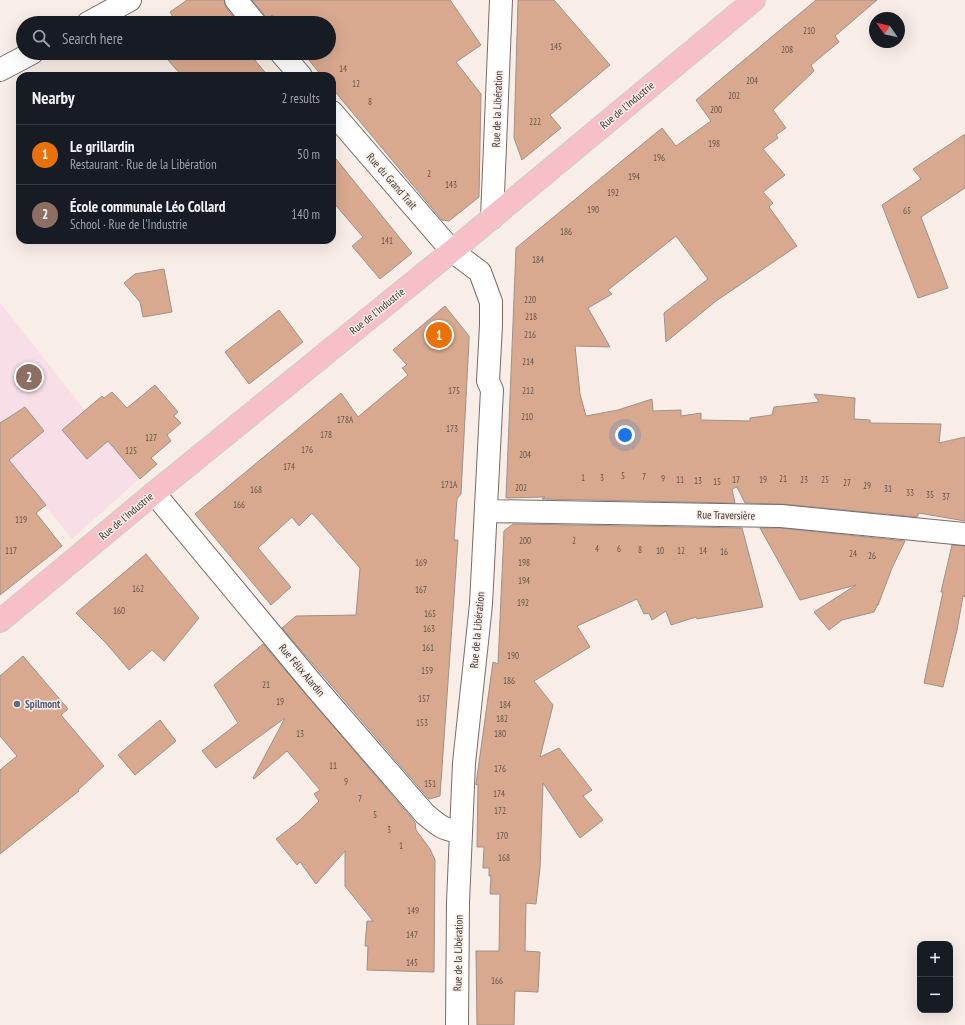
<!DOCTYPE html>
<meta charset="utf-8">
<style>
body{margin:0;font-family:"PT Sans Narrow",sans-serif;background:#242831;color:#f1f3f6}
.controls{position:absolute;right:12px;bottom:12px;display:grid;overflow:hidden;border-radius:8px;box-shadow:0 4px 16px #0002}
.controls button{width:36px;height:36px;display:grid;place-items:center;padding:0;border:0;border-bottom:1px solid #363941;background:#171b24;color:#f1f3f6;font:20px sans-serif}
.compass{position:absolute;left:869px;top:12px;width:36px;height:36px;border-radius:50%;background:#171b24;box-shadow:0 4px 16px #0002;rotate:304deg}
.you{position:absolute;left:625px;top:435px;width:14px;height:14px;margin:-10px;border:3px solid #fff;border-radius:50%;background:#1a73e8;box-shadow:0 0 0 6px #1a73e833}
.badge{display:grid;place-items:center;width:26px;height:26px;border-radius:50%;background:#2563eb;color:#fff;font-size:13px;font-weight:700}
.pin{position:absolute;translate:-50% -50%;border:2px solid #fff;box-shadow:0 1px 4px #0006}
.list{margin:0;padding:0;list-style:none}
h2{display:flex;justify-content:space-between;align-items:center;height:52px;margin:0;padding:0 16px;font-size:17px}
h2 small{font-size:13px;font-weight:400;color:#9ea1a6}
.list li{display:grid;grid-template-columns:26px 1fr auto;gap:12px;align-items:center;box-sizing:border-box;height:60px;padding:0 16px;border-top:1px solid #363941}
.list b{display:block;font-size:15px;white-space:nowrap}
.list p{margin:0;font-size:13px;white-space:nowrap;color:#9ea1a6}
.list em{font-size:13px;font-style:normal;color:#9ea1a6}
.icon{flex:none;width:22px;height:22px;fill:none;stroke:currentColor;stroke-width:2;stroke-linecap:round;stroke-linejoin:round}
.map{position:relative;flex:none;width:965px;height:1025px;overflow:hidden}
.search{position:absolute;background:#171b24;box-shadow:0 4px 16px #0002;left:16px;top:16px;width:320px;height:44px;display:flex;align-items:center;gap:10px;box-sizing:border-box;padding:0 14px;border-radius:22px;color:#9ea1a6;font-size:15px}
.panel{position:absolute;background:#171b24;box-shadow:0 4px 16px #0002;left:16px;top:72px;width:320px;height:172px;border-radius:12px}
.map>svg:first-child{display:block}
.education{fill:#f7dee7}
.building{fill:#d9a98f;stroke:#9d928c}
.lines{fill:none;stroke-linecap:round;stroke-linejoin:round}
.minor-casing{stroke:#776c66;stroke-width:24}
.major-casing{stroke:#d0cfce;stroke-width:24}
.minor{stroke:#fff;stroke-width:22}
.major{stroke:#f7bfc6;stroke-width:22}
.service-dot{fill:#5c6f8a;stroke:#f9ede7;stroke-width:1.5}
.labels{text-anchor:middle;stroke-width:3;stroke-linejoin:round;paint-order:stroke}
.number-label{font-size:9px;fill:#63544b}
.street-label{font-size:11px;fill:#3c3734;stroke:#f9ede7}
.service-label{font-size:11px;font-weight:bold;fill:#4e5e75;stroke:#f9ede7;text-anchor:start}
</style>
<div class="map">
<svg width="965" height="1025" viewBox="0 0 965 1025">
<rect width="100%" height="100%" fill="#f9ede7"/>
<path class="education" d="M 0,303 L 139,479 L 72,539 L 0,451 Z"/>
<path class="building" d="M 187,0 L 224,0 L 226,8 L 239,23 L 177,23 L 170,12 Z
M 252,0 L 450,0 L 481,45 L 456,62 L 481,94 L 479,197 L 449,221 L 442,220 L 332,88 L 332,76 L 322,76 L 303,53 L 329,53 L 329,23 L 279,23 L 272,15 L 267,19 Z
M 518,0 L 554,0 L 610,65 L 550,115 L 561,128 L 522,160 L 514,138 Z
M 816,0 L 877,0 L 835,36 L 839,42 L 811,65 L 814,71 L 773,110 L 786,128 L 776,135 L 778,138 L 763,149 L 785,175 L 763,192 L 773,203 L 769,207 L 797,246 L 716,301 L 666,342 L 664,313 L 708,279 L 676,236 L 608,290 L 612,294 L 588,308 L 610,347 L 575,346 L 580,394 L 586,416 L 618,410 L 652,399 L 653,411 L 681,410 L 681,416 L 701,413 L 701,420 L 750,421 L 750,418 L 772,415 L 774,407 L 819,402 L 814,394 L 855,398 L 854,419 L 870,420 L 870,423 L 941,424 L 939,443 L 965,437 L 965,521 L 919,513 L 917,517 L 782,504 L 745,503 L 737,487 L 732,489 L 735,503 L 542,499 L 545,497 L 506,498 L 516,248 L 662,128 L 676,146 L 711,121 L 696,100 Z
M 162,53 L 249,53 L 268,76 L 182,76 Z
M 965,134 L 965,188 L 921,217 L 948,288 L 918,298 L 882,205 L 921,179 L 913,169 Z
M 332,154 L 412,253 L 380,279 L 352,246 L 363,237 L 332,201 Z
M 164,269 L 172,312 L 143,317 L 140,302 L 124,283 L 135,274 Z
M 445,306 L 469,336 L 469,340 L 461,494 L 457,499 L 454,540 L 458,540 L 440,796 L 429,799 L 282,628 L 296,616 L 356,615 L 360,568 L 312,513 L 299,526 L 292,517 L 258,548 L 291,587 L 271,605 L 195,514 L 341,393 L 358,417 L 408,375 L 402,368 L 407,365 L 393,350 Z
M 279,310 L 303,342 L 249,384 L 225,352 Z
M 155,385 L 178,412 L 174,416 L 181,423 L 167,435 L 171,441 L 151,458 L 157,464 L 140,479 L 108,441 L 87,459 L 62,430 L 102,396 L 104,398 L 112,392 L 127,408 Z
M 25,407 L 44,431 L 9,460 L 46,505 L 36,513 L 62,546 L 0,595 L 0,423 Z
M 513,524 L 742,528 L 763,607 L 697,619 L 696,617 L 671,625 L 666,611 L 652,620 L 649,613 L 644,614 L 637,599 L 577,626 L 590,647 L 534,681 L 553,705 L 540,757 L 559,748 L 592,790 L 583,796 L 603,820 L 580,838 L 543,783 L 540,868 L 536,904 L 526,903 L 525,951 L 540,952 L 538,992 L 515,991 L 514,1025 L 477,1025 L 476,951 L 499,951 L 500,894 L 490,894 L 491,876 L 489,876 L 489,868 L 483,868 L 484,847 L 477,847 L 478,784 L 476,785 L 476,784 L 493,662 L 498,664 L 504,531 Z
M 760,528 L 780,528 L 905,541 L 892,568 L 878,605 L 878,604 L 874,612 L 842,620 L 829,630 L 814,612 L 856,585 L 800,600 Z
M 952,545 L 965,546 L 965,597 L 963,596 L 957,630 L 943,687 L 924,683 L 943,592 L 941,592 Z
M 146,554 L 199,618 L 164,661 L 152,650 L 129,670 L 105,642 L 76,613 Z
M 263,644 L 415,822 L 416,830 L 430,849 L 435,860 L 434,972 L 367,970 L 368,946 L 365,946 L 367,921 L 373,921 L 345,886 L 345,851 L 316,884 L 300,862 L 297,865 L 276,839 L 298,822 L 319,801 L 314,794 L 320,790 L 287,751 L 254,779 L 253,778 L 285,718 L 216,768 L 202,751 L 238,723 L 214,685 Z
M 23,656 L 68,709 L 61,715 L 104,766 L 78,790 L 79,791 L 0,854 L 0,770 L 17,756 L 0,736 L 0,676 Z
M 160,720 L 176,741 L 135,775 L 118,755 Z"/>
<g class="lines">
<g class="minor-casing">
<path id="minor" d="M 236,0 L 255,23
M 88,23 L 130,0
M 281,53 L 301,76
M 0,70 L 32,53
M 332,112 L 452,251 L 480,272 L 491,302 L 491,325 L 488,381 L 492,390 L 481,604 L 464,763 L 458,902 L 457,1025
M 492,218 L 501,0
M 154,493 L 316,688 L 425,814 C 438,825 444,831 461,831
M 486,511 L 781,516 L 965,534"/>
</g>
<g class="major-casing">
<path id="major" d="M 0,621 L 154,493 L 452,251 L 754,0"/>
</g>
<use href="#minor" class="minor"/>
<use href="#major" class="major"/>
</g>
<circle class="service-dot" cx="17" cy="704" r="4"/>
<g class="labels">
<g class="number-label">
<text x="809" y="34">210</text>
<text x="556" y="50">145</text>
<text x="787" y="53">208</text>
<text x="343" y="72">14</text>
<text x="752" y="84">204</text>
<text x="356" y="87">12</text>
<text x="734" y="99">202</text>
<text x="370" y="105">8</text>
<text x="716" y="113">200</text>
<text x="535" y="125">222</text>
<text x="714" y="147">198</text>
<text x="659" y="161">196</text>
<text x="429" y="177">2</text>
<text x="634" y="180">194</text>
<text x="451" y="188">143</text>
<text x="613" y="196">192</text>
<text x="593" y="213">190</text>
<text x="907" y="214">65</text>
<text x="566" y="235">186</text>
<text x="387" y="244">141</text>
<text x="538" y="263">184</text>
<text x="530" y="303">220</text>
<text x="531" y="320">218</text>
<text x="530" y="338">216</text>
<text x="528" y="365">214</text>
<text x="454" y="394">175</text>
<text x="528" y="394">212</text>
<text x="527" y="420">210</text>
<text x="345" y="423">178A</text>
<text x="452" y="432">173</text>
<text x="326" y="438">178</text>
<text x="151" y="441">127</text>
<text x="307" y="453">176</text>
<text x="131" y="454">125</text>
<text x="525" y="458">204</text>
<text x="289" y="470">174</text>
<text x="623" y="479">5</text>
<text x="644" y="480">7</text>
<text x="583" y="481">1</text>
<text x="602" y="481">3</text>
<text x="663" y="482">9</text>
<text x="783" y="482">21</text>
<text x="680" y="483">11</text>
<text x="736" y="483">17</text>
<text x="763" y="483">19</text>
<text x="804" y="483">23</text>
<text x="825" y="483">25</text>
<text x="698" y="484">13</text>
<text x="717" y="485">15</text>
<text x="847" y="486">27</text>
<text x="449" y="488">171A</text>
<text x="867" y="489">29</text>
<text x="521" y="491">202</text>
<text x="888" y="492">31</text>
<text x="256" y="493">168</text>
<text x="910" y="496">33</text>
<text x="930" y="498">35</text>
<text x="946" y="500">37</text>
<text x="239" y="508">166</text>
<text x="21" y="523">119</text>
<text x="525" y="544">200</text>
<text x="574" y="544">2</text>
<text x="597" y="552">4</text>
<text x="619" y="552">6</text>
<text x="640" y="553">8</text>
<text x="11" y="554">117</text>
<text x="660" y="554">10</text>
<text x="681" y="554">12</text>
<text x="703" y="554">14</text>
<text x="724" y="555">16</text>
<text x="853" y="557">24</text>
<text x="872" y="559">26</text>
<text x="421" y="566">169</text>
<text x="524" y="566">198</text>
<text x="524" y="584">194</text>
<text x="138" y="592">162</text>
<text x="421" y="593">167</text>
<text x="523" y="606">192</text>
<text x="119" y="614">160</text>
<text x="430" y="617">165</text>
<text x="429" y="632">163</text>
<text x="428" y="651">161</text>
<text x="513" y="659">190</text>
<text x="427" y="674">159</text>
<text x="509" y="684">186</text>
<text x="266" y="688">21</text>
<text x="424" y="702">157</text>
<text x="280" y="705">19</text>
<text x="505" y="708">184</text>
<text x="502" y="722">182</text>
<text x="422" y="726">153</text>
<text x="300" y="737">13</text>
<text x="500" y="737">180</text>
<text x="333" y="769">11</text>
<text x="500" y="772">176</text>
<text x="346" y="785">9</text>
<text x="430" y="787">151</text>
<text x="499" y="797">174</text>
<text x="360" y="802">7</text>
<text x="500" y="814">172</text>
<text x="375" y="818">5</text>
<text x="389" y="833">3</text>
<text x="502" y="839">170</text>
<text x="401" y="849">1</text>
<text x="504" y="861">168</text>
<text x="413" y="914">149</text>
<text x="412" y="938">147</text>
<text x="412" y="966">145</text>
<text x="497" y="984">166</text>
</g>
<g class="street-label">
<text transform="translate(627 105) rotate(-40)" y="4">Rue de l'Industrie</text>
<text transform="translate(497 109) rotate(-88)" y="4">Rue de la Libération</text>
<text transform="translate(392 181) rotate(49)" y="4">Rue du Grand Trait</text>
<text transform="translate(377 311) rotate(-39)" y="4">Rue de l'Industrie</text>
<text transform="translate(726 515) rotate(1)" y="4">Rue Traversière</text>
<text transform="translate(126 516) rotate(-40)" y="4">Rue de l'Industrie</text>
<text transform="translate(477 630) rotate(-85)" y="4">Rue de la Libération</text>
<text transform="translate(302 670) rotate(50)" y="4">Rue Félix Alardin</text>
<text transform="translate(458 953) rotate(-89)" y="4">Rue de la Libération</text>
</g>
<g class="service-label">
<text x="25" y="708">Spilmont</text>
</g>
</g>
</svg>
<div class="controls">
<button>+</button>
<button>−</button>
</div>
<svg class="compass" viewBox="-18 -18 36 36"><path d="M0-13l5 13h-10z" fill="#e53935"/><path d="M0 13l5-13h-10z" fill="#9ea1a6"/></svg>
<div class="you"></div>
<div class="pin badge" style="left:439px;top:335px;background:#e8710a">1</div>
<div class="pin badge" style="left:29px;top:377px;background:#8d6e63">2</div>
<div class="search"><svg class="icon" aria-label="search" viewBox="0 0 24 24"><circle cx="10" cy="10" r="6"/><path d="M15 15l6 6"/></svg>Search here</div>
<section class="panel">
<h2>Nearby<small>2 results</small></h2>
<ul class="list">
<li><span class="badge" style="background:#e8710a">1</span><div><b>Le grillardin</b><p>Restaurant · Rue de la Libération</p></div><em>50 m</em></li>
<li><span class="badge" style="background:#8d6e63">2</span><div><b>École communale Léo Collard</b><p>School · Rue de l'Industrie</p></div><em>140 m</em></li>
</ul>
</section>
</div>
